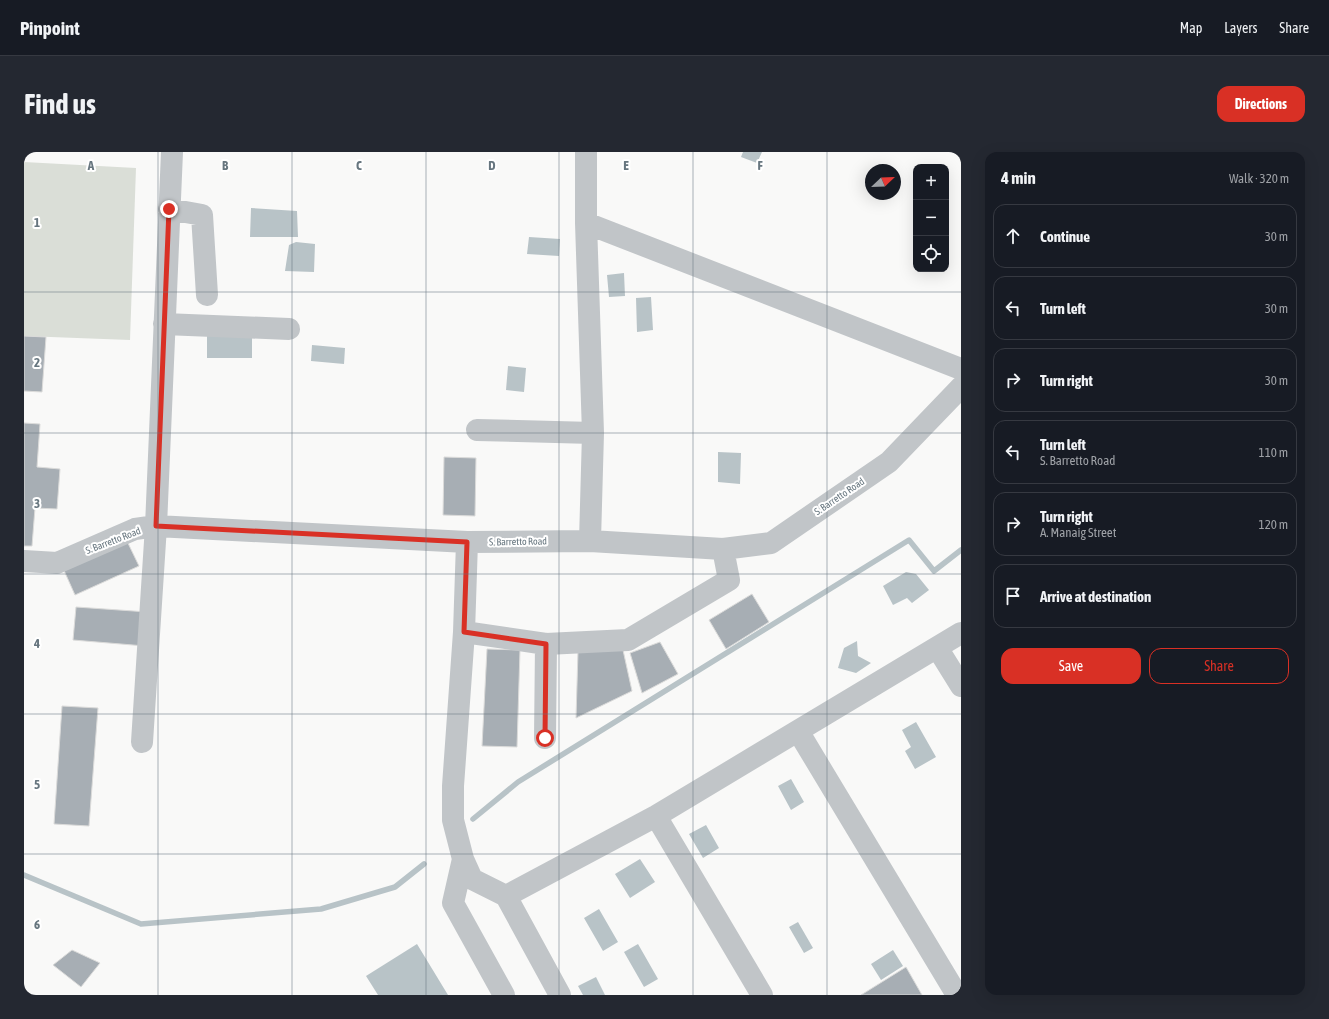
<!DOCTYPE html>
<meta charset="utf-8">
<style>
body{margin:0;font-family:"Asap Condensed",sans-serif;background:#242831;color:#f1f3f6}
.controls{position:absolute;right:12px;top:12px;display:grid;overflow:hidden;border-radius:8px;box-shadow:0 4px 16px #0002}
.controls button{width:36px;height:36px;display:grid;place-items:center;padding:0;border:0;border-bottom:1px solid #363941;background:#171b24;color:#f1f3f6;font:20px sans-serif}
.compass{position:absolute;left:841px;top:12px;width:36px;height:36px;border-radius:50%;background:#171b24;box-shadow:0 4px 16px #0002;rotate:67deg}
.stop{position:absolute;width:12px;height:12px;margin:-9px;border:3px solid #d93025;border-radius:50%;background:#fff}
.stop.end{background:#d93025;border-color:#fff;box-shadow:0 1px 4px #0008}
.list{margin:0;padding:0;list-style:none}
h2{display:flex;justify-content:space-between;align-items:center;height:52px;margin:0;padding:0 16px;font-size:17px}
h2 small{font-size:13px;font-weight:400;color:#9ea1a6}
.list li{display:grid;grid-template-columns:26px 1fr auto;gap:12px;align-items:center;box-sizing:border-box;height:64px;margin:0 8px 8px;padding:0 8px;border:1px solid #363941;border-radius:12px}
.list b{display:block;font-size:15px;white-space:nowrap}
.list p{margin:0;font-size:13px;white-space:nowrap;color:#9ea1a6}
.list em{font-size:13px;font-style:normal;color:#9ea1a6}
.actions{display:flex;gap:8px;padding:12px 16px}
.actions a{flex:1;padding:9px 0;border:1px solid #d93025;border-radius:12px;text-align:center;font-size:14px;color:#d93025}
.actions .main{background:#d93025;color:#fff}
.icon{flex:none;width:22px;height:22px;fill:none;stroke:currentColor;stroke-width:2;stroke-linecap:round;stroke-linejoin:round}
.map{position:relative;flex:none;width:937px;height:843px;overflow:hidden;border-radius:12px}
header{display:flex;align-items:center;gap:24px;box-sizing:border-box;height:56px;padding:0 20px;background:#171b24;border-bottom:1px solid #363941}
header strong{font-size:19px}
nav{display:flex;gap:22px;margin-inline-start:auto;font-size:14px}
.intro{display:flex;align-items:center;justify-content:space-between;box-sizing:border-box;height:96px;padding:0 24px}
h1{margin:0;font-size:28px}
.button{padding:10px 18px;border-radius:12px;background:#d93025;color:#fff;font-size:14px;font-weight:700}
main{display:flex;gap:24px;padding:0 24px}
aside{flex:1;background:#171b24;border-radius:12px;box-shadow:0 4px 16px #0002}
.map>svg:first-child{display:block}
.green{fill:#daded7}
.water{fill:#b8c3c7}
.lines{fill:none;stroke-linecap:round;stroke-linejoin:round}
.stream{stroke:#b8c3c7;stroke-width:5.5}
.building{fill:#a7aeb4;stroke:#dbdbda}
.minor{stroke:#c1c5c8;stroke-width:22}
.route{stroke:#d93025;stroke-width:5}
.grid{fill:none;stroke:#67767f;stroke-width:1;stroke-opacity:0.55}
.labels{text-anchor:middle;stroke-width:4;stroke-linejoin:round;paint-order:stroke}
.street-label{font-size:10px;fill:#67767f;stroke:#fff}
.grid-label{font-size:13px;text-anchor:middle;font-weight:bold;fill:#67767f;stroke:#fff;stroke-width:4;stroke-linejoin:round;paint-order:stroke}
</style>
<header>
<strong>Pinpoint</strong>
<nav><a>Map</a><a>Layers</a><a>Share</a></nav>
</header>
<div class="intro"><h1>Find us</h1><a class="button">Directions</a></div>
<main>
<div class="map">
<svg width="937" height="843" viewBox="0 0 937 843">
<rect width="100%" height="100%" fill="#f9f9f8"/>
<path class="green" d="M 0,10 L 112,16 L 106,188 L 0,184 Z"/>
<path class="water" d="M 719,0 L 738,0 L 733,11 L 717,5 Z
M 227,56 L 273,59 L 274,85 L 226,85 Z
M 505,85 L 536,87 L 535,104 L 503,102 Z
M 272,90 L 291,92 L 290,120 L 261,119 L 265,93 Z
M 600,121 L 601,144 L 585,145 L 583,123 Z
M 627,145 L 629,178 L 613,180 L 612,146 Z
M 183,184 L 228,184 L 228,206 L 183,206 Z
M 288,193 L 321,196 L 320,212 L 287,209 Z
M 484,214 L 502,216 L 500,240 L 482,238 Z
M 694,300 L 717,301 L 716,332 L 694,330 Z
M 882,420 L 892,422 L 905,438 L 888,451 L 883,446 L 869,453 L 859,434 Z
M 833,489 L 834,504 L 847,511 L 832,521 L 814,516 L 820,496 Z
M 892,570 L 912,605 L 891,617 L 881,599 L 887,595 L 878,578 Z
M 767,627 L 780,650 L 767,658 L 754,634 Z
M 682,673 L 695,696 L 679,706 L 665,682 Z
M 616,707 L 631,730 L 606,746 L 591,722 Z
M 575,757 L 594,790 L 579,799 L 560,766 Z
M 774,770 L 789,796 L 780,801 L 765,775 Z
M 393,792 L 424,843 L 354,843 L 342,824 Z
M 614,792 L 634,827 L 620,835 L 600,800 Z
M 869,798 L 879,814 L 857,828 L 847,812 Z
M 572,825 L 581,843 L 559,843 L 554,834 Z"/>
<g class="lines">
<path class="stream" d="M 449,667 L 494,630 L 885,388 L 910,419 L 937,398
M 0,723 L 117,772 L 297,757 L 371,735 L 400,712"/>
</g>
<path class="building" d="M 0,184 L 22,185 L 18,240 L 0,239 Z
M 0,271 L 16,272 L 13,315 L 36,317 L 33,357 L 11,356 L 8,394 L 0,394 Z
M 420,305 L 452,306 L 451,364 L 419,363 Z
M 101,385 L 115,414 L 51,443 L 38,414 Z
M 728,442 L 745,470 L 702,497 L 685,468 Z
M 52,455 L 124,460 L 121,494 L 49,488 Z
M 636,490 L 654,522 L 618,541 L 606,501 Z
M 463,497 L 496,498 L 493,595 L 458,594 Z
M 599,498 L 608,539 L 552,566 L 554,499 Z
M 38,554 L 74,556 L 65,674 L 30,672 Z
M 48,798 L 76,811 L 57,835 L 29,813 Z
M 882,815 L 898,843 L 837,843 Z"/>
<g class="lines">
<path class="minor" d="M 562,0 L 562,71 L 569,281 L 566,389
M 145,57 L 178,63 L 183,143
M 562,71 L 937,217
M 140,172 L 265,177
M 453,278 L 569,281
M 443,390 L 440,480 L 429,634 L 429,668 L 439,707 L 448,727 L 482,744 L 536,843
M 0,409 L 33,411 L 111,377 L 132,374 L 443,390 L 566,389 L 699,397 L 747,391 L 865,310 L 937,235
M 440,480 L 522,492 L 604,488 L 705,428 L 699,397
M 914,497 L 937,534
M 774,579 L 933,843
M 521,586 L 522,492
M 118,590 L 132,374 L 148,0
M 632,664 L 738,843
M 439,707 L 429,751 L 480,843
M 482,744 L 632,664 L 937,481"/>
</g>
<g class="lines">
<path class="route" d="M 145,57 L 132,374 L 443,390 L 440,480 L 522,492 L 521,586"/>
</g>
<path class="grid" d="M 134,0 L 134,843M 268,0 L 268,843M 402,0 L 402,843M 535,0 L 535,843M 669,0 L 669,843M 803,0 L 803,843M 0,140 L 937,140M 0,281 L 937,281M 0,422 L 937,422M 0,562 L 937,562M 0,702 L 937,702"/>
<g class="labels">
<g class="street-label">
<text transform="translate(815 344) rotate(-34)" y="4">S. Barretto Road</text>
<text transform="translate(89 388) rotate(-21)" y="4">S. Barretto Road</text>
<text transform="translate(494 389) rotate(-1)" y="4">S. Barretto Road</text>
</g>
</g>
<g class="grid-label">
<text x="67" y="18">A</text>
<text x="201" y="18">B</text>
<text x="335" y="18">C</text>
<text x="468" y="18">D</text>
<text x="602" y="18">E</text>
<text x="736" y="18">F</text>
<text x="13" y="75">1</text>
<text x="13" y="215">2</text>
<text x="13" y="356">3</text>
<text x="13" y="496">4</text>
<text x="13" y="637">5</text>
<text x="13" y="777">6</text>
</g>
</svg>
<div class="controls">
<button>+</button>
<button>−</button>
<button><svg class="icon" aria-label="locate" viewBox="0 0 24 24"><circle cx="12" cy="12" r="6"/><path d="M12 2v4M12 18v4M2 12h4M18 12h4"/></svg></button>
</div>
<svg class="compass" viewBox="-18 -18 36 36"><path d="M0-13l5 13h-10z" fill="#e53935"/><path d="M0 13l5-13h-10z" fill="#9ea1a6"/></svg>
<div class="stop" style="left:521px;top:586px"></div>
<div class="stop end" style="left:145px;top:57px"></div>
</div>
<aside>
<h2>4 min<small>Walk · 320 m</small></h2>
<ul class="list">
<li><svg class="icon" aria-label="ahead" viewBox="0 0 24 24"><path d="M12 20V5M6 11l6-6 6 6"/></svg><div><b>Continue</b></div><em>30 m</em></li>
<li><svg class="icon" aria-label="left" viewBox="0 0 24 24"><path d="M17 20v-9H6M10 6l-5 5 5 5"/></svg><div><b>Turn left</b></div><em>30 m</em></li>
<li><svg class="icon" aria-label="right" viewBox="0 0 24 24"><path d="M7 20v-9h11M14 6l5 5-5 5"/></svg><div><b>Turn right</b></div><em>30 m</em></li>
<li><svg class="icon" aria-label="left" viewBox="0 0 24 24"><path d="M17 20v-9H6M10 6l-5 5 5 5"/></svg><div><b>Turn left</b><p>S. Barretto Road</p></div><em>110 m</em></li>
<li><svg class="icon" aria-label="right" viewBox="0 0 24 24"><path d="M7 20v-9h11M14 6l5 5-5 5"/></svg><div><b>Turn right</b><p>A. Manaig Street</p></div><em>120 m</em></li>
<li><svg class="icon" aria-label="arrive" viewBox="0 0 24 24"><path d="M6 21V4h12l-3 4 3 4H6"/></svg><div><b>Arrive at destination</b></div></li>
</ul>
<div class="actions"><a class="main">Save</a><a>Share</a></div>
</aside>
</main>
